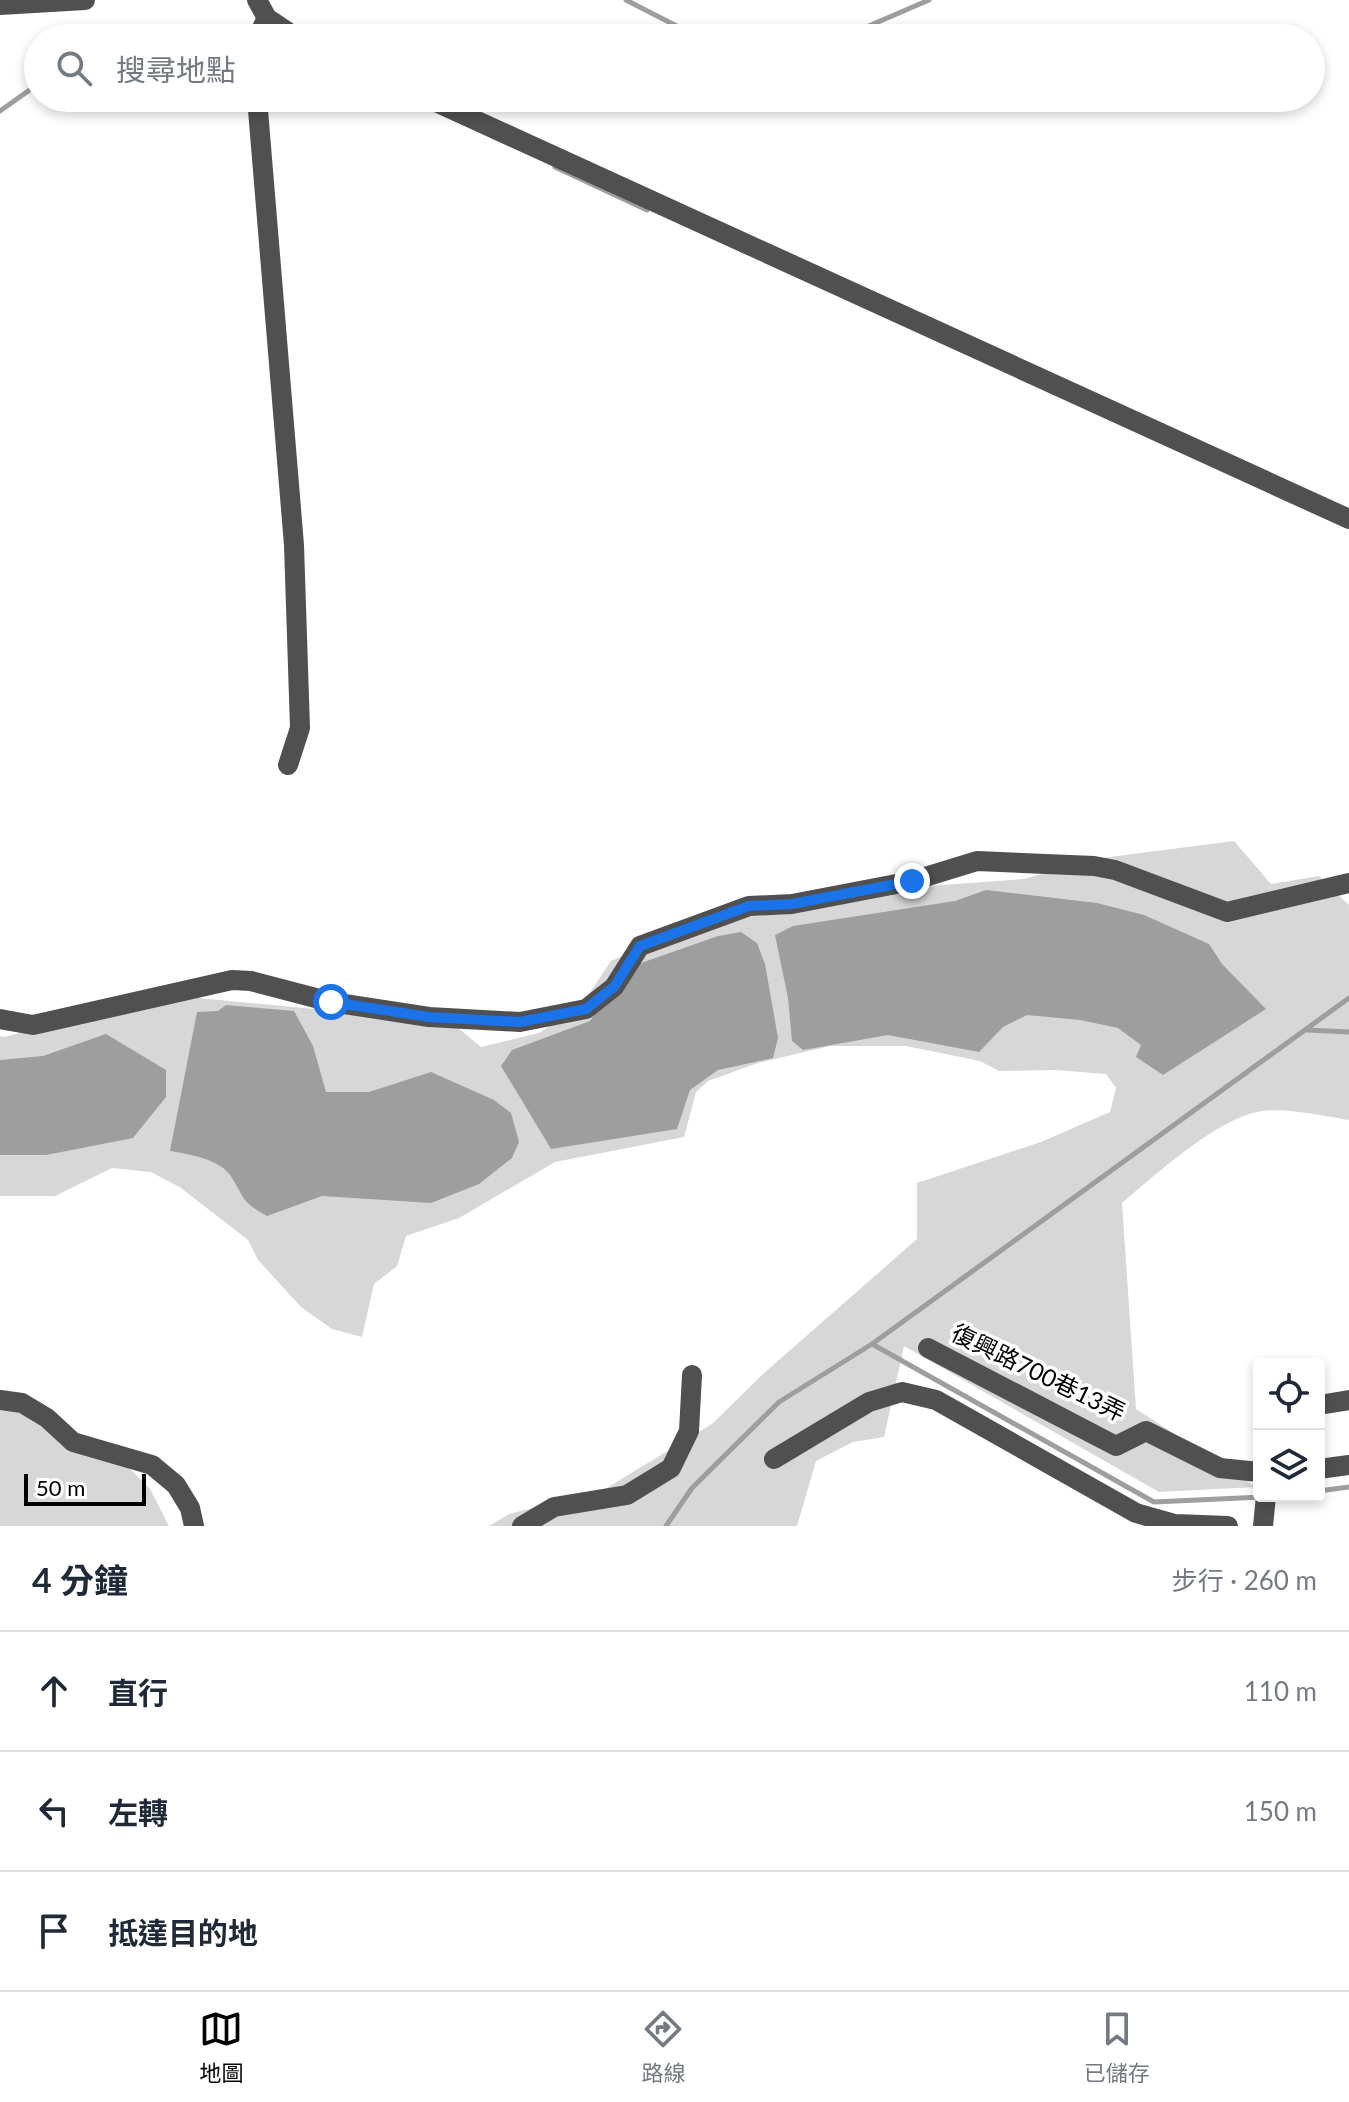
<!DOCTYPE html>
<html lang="zh-TW">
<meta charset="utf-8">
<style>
body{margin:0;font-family:Lato,"Noto Sans TC",sans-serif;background:#f2f2f3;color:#1f2937}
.controls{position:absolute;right:24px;bottom:24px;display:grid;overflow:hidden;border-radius:8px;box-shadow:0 4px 12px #0003}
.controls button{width:72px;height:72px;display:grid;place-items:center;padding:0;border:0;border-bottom:2px solid #e0e1e3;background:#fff;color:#1f2937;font:40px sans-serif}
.scale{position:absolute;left:24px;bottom:20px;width:122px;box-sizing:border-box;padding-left:8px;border:4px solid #000;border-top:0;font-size:22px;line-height:28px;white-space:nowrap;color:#000;-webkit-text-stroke:6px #fff;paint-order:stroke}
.stop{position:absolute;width:24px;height:24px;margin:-18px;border:6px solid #1a73e8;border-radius:50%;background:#fff}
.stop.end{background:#1a73e8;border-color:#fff;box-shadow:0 2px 8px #0008}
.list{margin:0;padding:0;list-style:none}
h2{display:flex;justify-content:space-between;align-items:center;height:104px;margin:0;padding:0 32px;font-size:34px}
h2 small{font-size:26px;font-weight:400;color:#747a83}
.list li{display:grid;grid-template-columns:52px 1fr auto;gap:24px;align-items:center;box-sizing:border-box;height:120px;padding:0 32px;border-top:2px solid #e0e1e3}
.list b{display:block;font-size:30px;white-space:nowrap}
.list em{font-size:26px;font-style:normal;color:#747a83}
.icon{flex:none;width:44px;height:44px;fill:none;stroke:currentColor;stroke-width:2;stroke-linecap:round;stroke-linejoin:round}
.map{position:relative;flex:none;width:1349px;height:1526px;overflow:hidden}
.search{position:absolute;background:#fff;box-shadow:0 4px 12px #0003;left:24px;right:24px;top:24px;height:88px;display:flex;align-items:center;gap:20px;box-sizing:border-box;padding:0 28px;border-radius:44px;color:#747a83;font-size:30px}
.sheet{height:464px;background:#fff}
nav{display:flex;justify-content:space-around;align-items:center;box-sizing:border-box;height:112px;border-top:2px solid #e0e1e3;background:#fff;font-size:22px;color:#747a83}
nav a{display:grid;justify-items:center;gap:4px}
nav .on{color:#000}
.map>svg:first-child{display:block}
.green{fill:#d7d7d7}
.water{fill:#9e9e9e}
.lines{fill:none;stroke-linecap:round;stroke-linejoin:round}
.stream{stroke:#9e9e9e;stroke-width:5}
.minor{stroke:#505050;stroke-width:20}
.route{stroke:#1a73e8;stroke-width:10}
.labels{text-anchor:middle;stroke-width:7;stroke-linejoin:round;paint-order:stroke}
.street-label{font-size:24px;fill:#000;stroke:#fff}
</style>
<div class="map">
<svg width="1349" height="1526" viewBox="0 0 1349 1526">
<rect width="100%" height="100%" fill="#fff"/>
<path class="green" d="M 1234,841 L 1271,884 L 1319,876 L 1349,905 L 1349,1120 C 1322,1116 1289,1108 1262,1111 C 1219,1117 1155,1175 1122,1203 L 1136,1409 L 1256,1487 L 1159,1492 L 904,1346 L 884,1437 L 853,1442 L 816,1461 L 797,1526 L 489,1526 L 509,1514 L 605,1489 L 712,1424 L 763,1374 L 917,1239 L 917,1183 L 1041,1142 L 1110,1112 L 1116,1088 L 1106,1074 L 1055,1070 L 999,1071 L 980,1061 L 906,1046 L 830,1046 L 758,1063 L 708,1081 L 696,1092 L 684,1137 L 555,1162 L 459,1218 L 406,1236 L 397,1266 L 374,1284 L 362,1337 L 332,1329 L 301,1307 L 258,1260 L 248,1240 L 181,1188 L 151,1172 L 112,1168 L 55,1196 L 0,1196 L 0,1036 L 4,1037 L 167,995 L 451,1022 L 481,1047 L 539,1033 L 581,1006 L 611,961 L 700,922 L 900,888 L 1024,879 L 1094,859 Z
M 0,1405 L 38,1417 L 61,1445 L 115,1454 L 150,1489 L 169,1526 L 0,1526 Z"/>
<path class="water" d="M 986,890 L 1097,903 L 1144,915 L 1209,944 L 1222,964 L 1266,1009 L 1163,1075 L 1136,1057 L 1141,1045 L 1118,1028 L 1080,1020 L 1027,1015 L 1003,1027 L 979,1052 L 888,1035 L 803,1050 L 792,1041 L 788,998 L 775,935 L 793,926 L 955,901 Z
M 741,932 L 757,943 L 765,964 L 778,1038 L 773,1058 L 718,1070 L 690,1090 L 677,1129 L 551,1149 L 501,1066 L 512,1050 L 590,1021 L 624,969 L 718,936 Z
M 226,1005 L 294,1011 L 313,1046 L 326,1092 L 369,1092 L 431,1072 L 494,1100 L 511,1113 L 519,1142 L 512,1158 L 479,1184 L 431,1203 L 322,1196 L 267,1216 C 239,1200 246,1199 230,1175 C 219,1159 188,1154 170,1151 L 197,1012 L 218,1011 Z
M 106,1034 L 166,1070 L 166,1097 L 133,1138 L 46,1155 L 0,1155 L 0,1060 L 43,1056 Z"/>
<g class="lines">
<path class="stream" d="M 626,0 L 700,38
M 841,38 L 929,0
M 405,98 L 426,108
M 0,111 L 38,84
M 555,167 L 647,210
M 1307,1030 L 1349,1032
M 872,1344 L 1349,998
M 1319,1491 L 1349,1487
M 666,1526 L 692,1488 L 779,1402 L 872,1344 L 1154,1502 L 1262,1497"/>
<path class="minor" d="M 257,0 L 267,18 L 297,38
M 0,5 L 85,0
M 257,38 L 267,18
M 257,98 L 294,545 L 300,728 L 288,765
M 427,98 L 1349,519
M 0,1019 L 33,1025 L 232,980 L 251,981 L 331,1002 L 429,1017 L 520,1022 L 586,1009 L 614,987 L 640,946 L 749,906 L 792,904 L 912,881 L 977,861 L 1094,866 L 1115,870 L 1227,912 L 1349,883
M 928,1348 L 1116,1446 L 1146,1431 L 1220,1468 L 1259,1472
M 0,1400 L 22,1403 L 47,1418 L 73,1442 L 152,1465 L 176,1485 L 190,1508 L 194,1526
M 1319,1405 L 1349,1400
M 774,1459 L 869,1402 L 902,1392 L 936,1400 L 1136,1513 L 1175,1524 L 1228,1526
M 1319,1469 L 1349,1465
M 522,1526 L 554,1507 L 627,1495 L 671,1468 L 689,1431 L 692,1375
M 1263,1526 L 1266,1496"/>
</g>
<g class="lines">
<path class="route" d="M 331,1002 L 429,1017 L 520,1022 L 586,1009 L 614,987 L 640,946 L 749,906 L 792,904 L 912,881"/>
</g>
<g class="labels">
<g class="street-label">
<text transform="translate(1038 1373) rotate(26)" y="8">復興路700巷13弄</text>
</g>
</g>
</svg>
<div class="controls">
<button><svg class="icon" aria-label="locate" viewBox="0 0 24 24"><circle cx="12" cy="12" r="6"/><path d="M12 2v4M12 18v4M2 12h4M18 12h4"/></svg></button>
<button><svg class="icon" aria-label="layers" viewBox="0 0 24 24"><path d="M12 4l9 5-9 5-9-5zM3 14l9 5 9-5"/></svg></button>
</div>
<div class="scale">50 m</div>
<div class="stop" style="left:331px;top:1002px"></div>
<div class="stop end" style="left:912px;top:881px"></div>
<div class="search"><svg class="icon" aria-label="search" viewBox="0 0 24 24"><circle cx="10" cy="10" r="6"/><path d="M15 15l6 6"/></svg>搜尋地點</div>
</div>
<section class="sheet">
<h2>4 分鐘<small>步行 · 260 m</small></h2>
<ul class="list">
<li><svg class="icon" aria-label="ahead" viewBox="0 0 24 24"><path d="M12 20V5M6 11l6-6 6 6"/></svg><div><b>直行</b></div><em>110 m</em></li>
<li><svg class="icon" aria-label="left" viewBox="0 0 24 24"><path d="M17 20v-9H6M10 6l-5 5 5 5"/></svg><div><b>左轉</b></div><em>150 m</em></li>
<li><svg class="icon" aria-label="arrive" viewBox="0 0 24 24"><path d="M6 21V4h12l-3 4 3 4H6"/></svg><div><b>抵達目的地</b></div></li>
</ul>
</section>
<nav>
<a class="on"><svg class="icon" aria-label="map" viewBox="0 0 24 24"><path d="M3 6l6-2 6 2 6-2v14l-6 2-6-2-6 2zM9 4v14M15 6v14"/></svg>地圖</a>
<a><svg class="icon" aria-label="directions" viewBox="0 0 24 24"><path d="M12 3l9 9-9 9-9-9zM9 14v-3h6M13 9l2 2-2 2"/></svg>路線</a>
<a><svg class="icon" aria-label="saved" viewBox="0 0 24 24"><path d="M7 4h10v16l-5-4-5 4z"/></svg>已儲存</a>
</nav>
